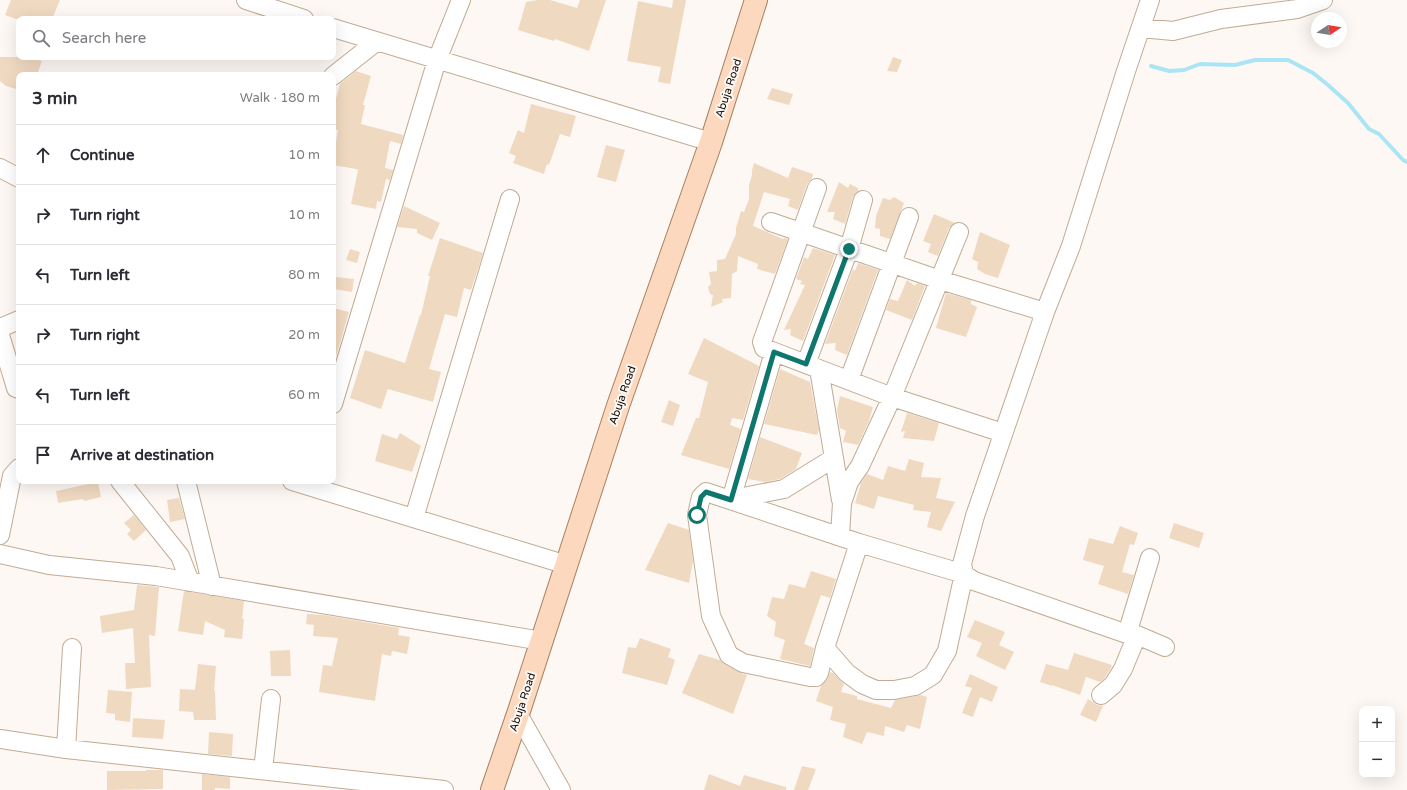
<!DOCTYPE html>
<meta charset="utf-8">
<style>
body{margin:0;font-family:"Varela Round",sans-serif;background:#f7f7f7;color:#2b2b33}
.controls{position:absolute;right:12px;bottom:12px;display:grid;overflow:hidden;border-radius:8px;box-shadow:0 4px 16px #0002}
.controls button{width:36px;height:36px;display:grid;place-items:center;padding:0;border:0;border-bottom:1px solid #e1e1e2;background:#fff;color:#2b2b33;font:20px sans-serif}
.compass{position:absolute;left:1311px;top:12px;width:36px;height:36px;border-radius:50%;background:#fff;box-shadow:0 4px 16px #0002;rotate:78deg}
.stop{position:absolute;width:12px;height:12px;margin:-9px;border:3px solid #0f766e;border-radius:50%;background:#fff}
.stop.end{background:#0f766e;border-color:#fff;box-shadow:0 1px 4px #0008}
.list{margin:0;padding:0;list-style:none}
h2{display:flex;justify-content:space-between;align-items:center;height:52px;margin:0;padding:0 16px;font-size:17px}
h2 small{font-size:13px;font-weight:400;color:#7c7c81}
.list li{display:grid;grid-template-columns:26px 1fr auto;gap:12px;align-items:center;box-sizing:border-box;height:60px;padding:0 16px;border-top:1px solid #e1e1e2}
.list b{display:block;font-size:15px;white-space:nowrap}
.list em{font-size:13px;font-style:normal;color:#7c7c81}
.icon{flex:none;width:22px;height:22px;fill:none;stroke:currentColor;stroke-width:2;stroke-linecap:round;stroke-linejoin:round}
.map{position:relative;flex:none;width:1407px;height:790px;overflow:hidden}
.search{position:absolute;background:#fff;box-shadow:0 4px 16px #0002;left:16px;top:16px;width:320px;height:44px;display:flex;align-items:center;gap:10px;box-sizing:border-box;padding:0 14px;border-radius:8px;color:#7c7c81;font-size:15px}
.panel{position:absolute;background:#fff;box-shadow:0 4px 16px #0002;left:16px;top:72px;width:320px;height:412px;border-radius:8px}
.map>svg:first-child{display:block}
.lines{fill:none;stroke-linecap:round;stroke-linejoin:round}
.stream{stroke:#abe5f5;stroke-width:4}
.building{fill:#f0d9c1}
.minor-casing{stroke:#c1ab94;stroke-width:20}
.major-casing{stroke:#a88061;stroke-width:24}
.minor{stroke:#fff;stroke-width:18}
.major{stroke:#fcd9be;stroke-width:22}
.route{stroke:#0f766e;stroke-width:5}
.labels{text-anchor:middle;stroke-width:4;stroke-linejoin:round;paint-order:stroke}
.street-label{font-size:11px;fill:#110a03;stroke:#fdf8f4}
</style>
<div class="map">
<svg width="1407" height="790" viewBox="0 0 1407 790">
<rect width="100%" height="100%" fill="#fdf8f4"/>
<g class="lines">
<path class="stream" d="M 1151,66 L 1169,71 L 1184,70 L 1200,64 L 1235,65 L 1255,60 L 1288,60 L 1313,73 L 1328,85 L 1348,103 L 1369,129 L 1379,134 L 1403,160 L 1407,162"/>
</g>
<path class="building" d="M 11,0 L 60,0 L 52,19 L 16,19 L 5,15 Z
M 537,0 L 550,0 L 577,8 L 580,0 L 606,0 L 589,51 L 555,39 L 554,41 L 518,30 L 526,2 Z
M 673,0 L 686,0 L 670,84 L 658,82 L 661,67 L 627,61 L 638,1 L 672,8 Z
M 0,57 L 39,57 L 38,60 L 42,61 L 37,75 L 19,75 L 19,90 L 6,86 L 0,81 Z
M 893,57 L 902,60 L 897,72 L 887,71 Z
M 356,71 L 371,76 L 363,105 L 365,105 L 361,124 L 403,135 L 401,144 L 390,141 L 385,168 L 393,170 L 390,180 L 386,179 L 381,202 L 377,201 L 376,209 L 351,204 L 358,170 L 356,169 L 333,165 L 333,154 L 334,154 L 338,130 L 333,129 L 333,98 L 336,99 L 340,84 Z
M 772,88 L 793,94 L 789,105 L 767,99 Z
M 531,104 L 576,116 L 570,137 L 560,134 L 549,165 L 547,164 L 544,174 L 513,163 L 516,156 L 509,153 L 518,130 L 524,133 Z
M 606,145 L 625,150 L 616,182 L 597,177 Z
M 754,163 L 788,178 L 792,167 L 813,174 L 812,179 L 807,184 L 798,210 L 788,206 L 790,199 L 764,192 L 753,226 L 783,239 L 784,238 L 788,239 L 775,274 L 757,269 L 758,264 L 738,256 L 737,271 L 732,274 L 731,298 L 722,299 L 723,302 L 711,307 L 713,295 L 710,294 L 708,287 L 711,284 L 709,272 L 717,271 L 717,260 L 725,259 L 736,234 L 736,228 L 741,211 L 744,212 L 749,199 L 749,185 L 752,175 L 752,170 Z
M 839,182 L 848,188 L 850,184 L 858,188 L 858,191 L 853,197 L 845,224 L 833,219 L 835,212 L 827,212 Z
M 894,197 L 904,203 L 890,239 L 880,236 L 880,229 L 875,228 L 876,216 L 883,198 L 890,200 Z
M 404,206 L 440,223 L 432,240 L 417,233 L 417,229 L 397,227 Z
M 934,214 L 955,223 L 949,228 L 938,256 L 928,252 L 931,244 L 923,241 Z
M 980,232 L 1010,245 L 998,278 L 985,274 L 977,269 L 978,262 L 972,259 Z
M 440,238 L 483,253 L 471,290 L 464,288 L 457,317 L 445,314 L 429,369 L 441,372 L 433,402 L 388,389 L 381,409 L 350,398 L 365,350 L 405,363 L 420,315 L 421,315 L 430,276 L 428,276 Z
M 813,248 L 835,255 L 803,341 L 790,335 L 791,329 L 784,330 L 805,285 L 800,284 L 802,281 L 796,279 L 804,257 L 808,259 Z
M 350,249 L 360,252 L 357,263 L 346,260 Z
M 858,263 L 878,270 L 847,355 L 835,350 L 836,343 L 825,344 L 853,269 L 855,271 Z
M 335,277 L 354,279 L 352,292 L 333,289 Z
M 907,280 L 915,286 L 917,283 L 925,286 L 912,320 L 886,310 L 890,299 L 898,301 Z
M 946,293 L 971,300 L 971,304 L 977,307 L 966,337 L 936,328 Z
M 333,308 L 349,312 L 335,360 L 333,360 Z
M 704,338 L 759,366 L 743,420 L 732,418 L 730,425 L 741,429 L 729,469 L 681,455 L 696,418 L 699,418 L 708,382 L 688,374 Z
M 780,369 L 810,382 L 819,430 L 817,435 L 764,424 Z
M 840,396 L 873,407 L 869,421 L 858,445 L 843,442 L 846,431 L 840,428 L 837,410 Z
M 669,400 L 680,405 L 673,426 L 661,422 Z
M 907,413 L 939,423 L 934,441 L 903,438 L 905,431 L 901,432 Z
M 400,433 L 421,446 L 412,472 L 375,461 L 382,434 L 397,439 Z
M 760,437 L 802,453 L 796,469 L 780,479 L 765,482 L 748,479 Z
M 909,459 L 924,463 L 921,477 L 941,478 L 936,498 L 955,502 L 941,531 L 927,527 L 931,512 L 913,510 L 914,505 L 878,496 L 874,509 L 855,503 L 861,483 L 867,474 L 883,480 L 888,466 L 905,471 Z
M 98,482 L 101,497 L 84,501 L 83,499 L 58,503 L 56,491 Z
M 179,498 L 185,519 L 170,522 L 167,500 Z
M 134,515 L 146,530 L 134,541 L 127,534 L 131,530 L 124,523 Z
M 668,523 L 689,530 L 693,561 L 689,583 L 645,570 Z
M 1174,523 L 1204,533 L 1199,548 L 1169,538 Z
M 1120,526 L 1138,533 L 1134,545 L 1130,544 L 1122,572 L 1134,575 L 1128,594 L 1098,584 L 1104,566 L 1083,560 L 1089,538 L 1113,544 Z
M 811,571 L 836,579 L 830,598 L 821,595 L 804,644 L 814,648 L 810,666 L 780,659 L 785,640 L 774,636 L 776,622 L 767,616 L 772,597 L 784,599 L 789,584 L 805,588 Z
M 137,585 L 159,587 L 155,636 L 149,635 L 151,687 L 126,689 L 125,663 L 135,663 L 133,628 L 102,633 L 100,616 L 134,610 Z
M 184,591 L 244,601 L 242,619 L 244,619 L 242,639 L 224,637 L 225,630 L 205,621 L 203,635 L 178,631 Z
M 307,614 L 324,615 L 399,628 L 398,635 L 410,637 L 407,654 L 392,651 L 391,656 L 382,654 L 375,701 L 319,692 L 323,665 L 332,666 L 338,638 L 313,636 L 314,625 L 306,624 Z
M 975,620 L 1005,632 L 999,645 L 1014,652 L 1005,670 L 976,656 L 982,643 L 967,637 Z
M 640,638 L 671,649 L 668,657 L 675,660 L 667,685 L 622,673 L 628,647 L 636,648 Z
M 290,650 L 291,676 L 271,676 L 270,651 Z
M 1074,653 L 1112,665 L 1111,668 L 1105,678 L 1100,682 L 1086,677 L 1080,695 L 1052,685 L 1052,686 L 1040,682 L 1046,664 L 1068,670 Z
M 699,654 L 720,660 L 724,664 L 738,672 L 747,675 L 733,714 L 682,693 Z
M 198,664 L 216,666 L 214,691 L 215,691 L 216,720 L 194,720 L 193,712 L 179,711 L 180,689 L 195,690 Z
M 830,672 L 833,673 L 844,684 L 841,692 L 857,696 L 857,699 L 891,708 L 895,700 L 921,695 L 927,697 L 920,729 L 907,725 L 904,732 L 885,726 L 884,736 L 867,732 L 862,744 L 843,737 L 846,724 L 830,720 L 833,707 L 816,701 L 821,686 L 827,679 Z
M 970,674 L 998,687 L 992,702 L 980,697 L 973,717 L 962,713 L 972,688 L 965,686 Z
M 108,690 L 132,692 L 130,722 L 115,720 L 115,714 L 106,713 Z
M 1088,699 L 1097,705 L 1103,706 L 1096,722 L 1080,715 Z
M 133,718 L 165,720 L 163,739 L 132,737 Z
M 209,732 L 233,734 L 232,756 L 208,754 Z
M 802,766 L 816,769 L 808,790 L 794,790 Z
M 146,770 L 163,770 L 163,789 L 107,790 L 107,771 L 146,771 Z
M 202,774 L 230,777 L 230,789 L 215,788 L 215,790 L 202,790 Z
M 709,774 L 740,786 L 744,775 L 786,787 L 786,790 L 704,790 Z"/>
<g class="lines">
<g class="minor-casing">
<path id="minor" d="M 246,0 L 304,19
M 1150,0 L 1126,71 L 1071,246 L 1045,312 L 975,516 L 962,564 L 964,574 L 974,581 L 1127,634 L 1137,635 L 1165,647
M 333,28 L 711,142
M 1141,28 L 1173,31 L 1221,19 L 1297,9 L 1323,0
M 333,76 L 376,42
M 0,168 L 19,178
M 817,188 L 762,342 L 764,348 L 892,397 L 1003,433
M 771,222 L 940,280 L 1045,312
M 0,328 L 19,320
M 0,335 L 16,388 L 19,389
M 806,364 L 849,249 L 863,200
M 819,369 L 841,500
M 849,380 L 909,217
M 333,404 L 437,60 L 461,0
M 120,481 L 180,556 L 190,582
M 186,481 L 212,586
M 292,481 L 567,565
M 733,499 L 784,489 L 834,458
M 731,500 L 774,352
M 414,518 L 510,199
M 0,535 L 12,476 L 19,468
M 840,536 L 842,503 L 849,482 L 860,466 L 892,397 L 959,232
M 0,554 L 49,565 L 156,576 L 542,641
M 1127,634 L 1150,558
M 825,648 L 847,673 L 862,684 L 876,690 L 894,690 L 915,686 L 933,675 L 947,651 L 964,574 L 859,543 L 706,492 L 701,497 L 697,515 L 711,616 L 729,655 L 743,663 L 810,677 L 816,677 L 819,673 L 825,648 L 859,543
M 1101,695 L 1113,685 L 1123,669 L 1137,635
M 518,714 L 561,790
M 0,739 L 66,749 L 444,790
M 66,749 L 72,648
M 263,770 L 271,699"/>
</g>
<g class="major-casing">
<path id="major" d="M 492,790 L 518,714 L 618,406 L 711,142 L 756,0"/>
</g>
<use href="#minor" class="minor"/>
<use href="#major" class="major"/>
</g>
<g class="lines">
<path class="route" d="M 697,515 L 701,497 L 706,492 L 731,500 L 774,352 L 806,364 L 849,249"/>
</g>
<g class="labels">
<g class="street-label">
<text transform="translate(728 88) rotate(-72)" y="4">Abuja Road</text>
<text transform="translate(622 395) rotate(-71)" y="4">Abuja Road</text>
<text transform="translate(522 702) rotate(-72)" y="4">Abuja Road</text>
</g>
</g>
</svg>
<div class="controls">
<button>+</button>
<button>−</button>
</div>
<svg class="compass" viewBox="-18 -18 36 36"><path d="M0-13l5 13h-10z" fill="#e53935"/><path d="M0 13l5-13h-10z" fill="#7c7c81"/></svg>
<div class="stop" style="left:697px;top:515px"></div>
<div class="stop end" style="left:849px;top:249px"></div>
<div class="search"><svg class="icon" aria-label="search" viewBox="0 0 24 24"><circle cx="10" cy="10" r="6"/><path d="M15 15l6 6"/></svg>Search here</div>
<section class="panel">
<h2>3 min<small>Walk · 180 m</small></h2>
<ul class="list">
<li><svg class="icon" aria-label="ahead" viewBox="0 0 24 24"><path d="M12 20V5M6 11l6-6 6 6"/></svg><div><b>Continue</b></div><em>10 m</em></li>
<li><svg class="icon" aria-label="right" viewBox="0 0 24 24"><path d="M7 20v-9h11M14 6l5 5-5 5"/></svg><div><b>Turn right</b></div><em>10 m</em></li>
<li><svg class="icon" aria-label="left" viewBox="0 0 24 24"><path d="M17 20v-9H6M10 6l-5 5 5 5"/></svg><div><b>Turn left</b></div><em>80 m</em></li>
<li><svg class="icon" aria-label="right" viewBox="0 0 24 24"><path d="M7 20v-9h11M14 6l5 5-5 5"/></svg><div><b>Turn right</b></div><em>20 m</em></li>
<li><svg class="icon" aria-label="left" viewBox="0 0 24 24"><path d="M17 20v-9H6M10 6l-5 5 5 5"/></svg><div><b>Turn left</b></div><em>60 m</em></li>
<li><svg class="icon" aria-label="arrive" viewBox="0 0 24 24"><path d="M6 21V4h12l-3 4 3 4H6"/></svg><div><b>Arrive at destination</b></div></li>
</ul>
</section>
</div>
